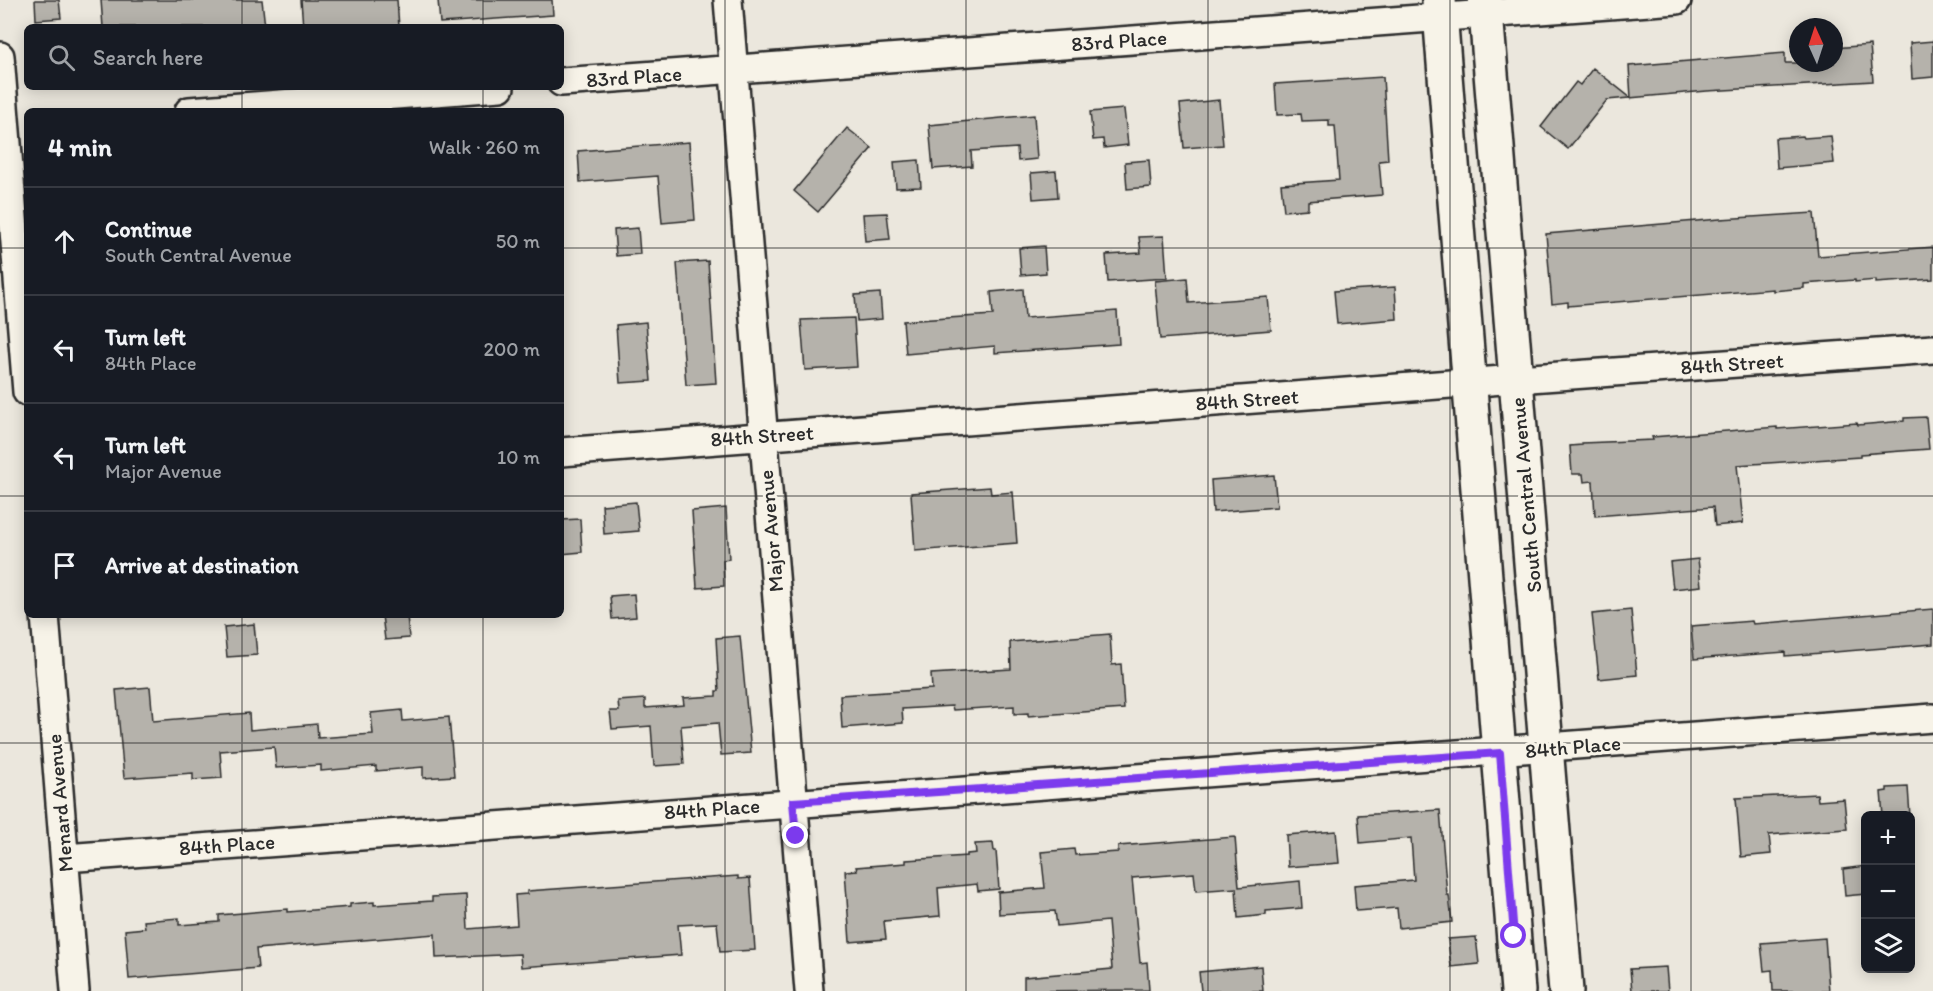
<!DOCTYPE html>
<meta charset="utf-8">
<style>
body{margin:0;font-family:Itim,sans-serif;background:#242831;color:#f1f3f6}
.controls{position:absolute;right:18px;bottom:18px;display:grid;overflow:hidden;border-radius:9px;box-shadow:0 3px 15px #0003}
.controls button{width:54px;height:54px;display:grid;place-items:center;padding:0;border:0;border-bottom:2px solid #363941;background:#171b24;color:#f1f3f6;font:30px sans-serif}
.compass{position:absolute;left:1789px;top:18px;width:54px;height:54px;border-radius:50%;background:#171b24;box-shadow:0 3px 15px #0003;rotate:357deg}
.stop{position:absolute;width:18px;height:18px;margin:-14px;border:4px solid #7c3aed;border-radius:50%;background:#fff}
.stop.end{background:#7c3aed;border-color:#fff;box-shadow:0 2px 6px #0008}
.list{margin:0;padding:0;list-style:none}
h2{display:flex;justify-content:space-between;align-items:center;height:78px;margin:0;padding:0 24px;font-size:26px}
h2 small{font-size:20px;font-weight:400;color:#9ea1a6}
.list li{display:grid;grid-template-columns:39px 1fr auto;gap:18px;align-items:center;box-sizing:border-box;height:108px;padding:0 24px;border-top:2px solid #363941}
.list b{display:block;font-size:22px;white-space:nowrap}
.list p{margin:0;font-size:20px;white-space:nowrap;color:#9ea1a6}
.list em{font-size:20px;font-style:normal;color:#9ea1a6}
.icon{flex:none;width:33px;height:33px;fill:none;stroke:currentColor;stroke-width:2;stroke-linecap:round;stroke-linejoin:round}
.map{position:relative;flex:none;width:1933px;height:991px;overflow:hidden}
.search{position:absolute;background:#171b24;box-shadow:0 3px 15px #0003;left:24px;top:24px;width:540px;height:66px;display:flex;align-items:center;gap:15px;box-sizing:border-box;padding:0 21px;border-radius:9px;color:#9ea1a6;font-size:22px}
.panel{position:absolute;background:#171b24;box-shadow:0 3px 15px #0003;left:24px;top:108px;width:540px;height:510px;border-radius:9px}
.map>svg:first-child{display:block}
.building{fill:#b5b2ab;stroke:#2b2b2b;stroke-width:1.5}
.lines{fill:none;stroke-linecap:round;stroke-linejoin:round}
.minor-casing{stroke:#2b2b2b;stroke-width:32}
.tertiary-casing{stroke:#2b2b2b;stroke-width:38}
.minor{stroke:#f7f3e8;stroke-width:27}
.tertiary{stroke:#f7f3e8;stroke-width:33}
.route{stroke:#7c3aed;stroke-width:8}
.grid{fill:none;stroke:#2b2b2b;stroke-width:1.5;stroke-opacity:0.55}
.labels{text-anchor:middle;stroke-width:6;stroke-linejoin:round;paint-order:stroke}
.street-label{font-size:21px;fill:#2b2b2b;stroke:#f7f3e8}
</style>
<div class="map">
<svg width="1933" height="991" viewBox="0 0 1933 991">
<rect width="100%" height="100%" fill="#ebe7dd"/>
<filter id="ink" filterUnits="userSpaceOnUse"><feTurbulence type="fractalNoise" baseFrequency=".0167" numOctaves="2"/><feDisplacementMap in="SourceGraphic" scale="12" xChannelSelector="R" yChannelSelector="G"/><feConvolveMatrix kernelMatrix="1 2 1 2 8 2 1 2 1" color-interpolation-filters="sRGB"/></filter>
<g filter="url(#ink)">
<path class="building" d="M 35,0 L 59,0 L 61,18 L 36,20 Z
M 101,0 L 262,0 L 265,27 L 103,27 Z
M 301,0 L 397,0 L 399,27 L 303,27 Z
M 438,0 L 552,0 L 553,15 L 440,23 Z
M 1933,41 L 1933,77 L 1912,79 L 1910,43 Z
M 1870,45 L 1873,81 L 1707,91 L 1607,100 L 1568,149 L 1541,127 L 1576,82 L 1580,85 L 1593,68 L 1631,98 L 1629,66 L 1785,53 L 1785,63 L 1834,63 L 1834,48 Z
M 1383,77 L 1388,160 L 1379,161 L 1382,195 L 1308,201 L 1308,209 L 1284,211 L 1281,184 L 1339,180 L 1335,126 L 1329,126 L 1329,120 L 1302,121 L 1301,114 L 1277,115 L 1275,84 Z
M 1219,100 L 1223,145 L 1184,148 L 1180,104 Z
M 1124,109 L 1128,145 L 1104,148 L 1103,139 L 1093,140 L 1090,112 Z
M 1034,115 L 1037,159 L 1018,161 L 1017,148 L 971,151 L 972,166 L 933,169 L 929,125 Z
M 847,128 L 872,148 L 818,212 L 794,191 Z
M 1803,136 L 1804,138 L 1831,136 L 1834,163 L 1777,168 L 1775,138 Z
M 689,142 L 695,220 L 662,223 L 658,176 L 580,182 L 578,151 Z
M 919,160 L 921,187 L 896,188 L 894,162 Z
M 1149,160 L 1151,187 L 1127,189 L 1125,162 Z
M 1056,171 L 1058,197 L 1033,199 L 1031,173 Z
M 887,213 L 890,239 L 865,241 L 863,214 Z
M 1814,213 L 1818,256 L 1933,247 L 1933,279 L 1876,283 L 1876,280 L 1855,282 L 1855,280 L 1804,284 L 1804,288 L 1773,291 L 1773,289 L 1568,306 L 1568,302 L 1552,304 L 1546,234 L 1720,219 Z
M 638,228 L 640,254 L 616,256 L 614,230 Z
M 1164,236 L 1167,278 L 1108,282 L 1106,255 L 1141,253 L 1139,237 Z
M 1044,246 L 1046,273 L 1021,275 L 1019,248 Z
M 708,261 L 716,383 L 686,385 L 677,263 Z
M 1187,278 L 1189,303 L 1268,297 L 1271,330 L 1160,339 L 1155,281 Z
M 1395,287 L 1397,319 L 1337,324 L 1334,291 Z
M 1023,289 L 1025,318 L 1117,311 L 1119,344 L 995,353 L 995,346 L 906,354 L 903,321 L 993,315 L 991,292 Z
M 880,293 L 882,319 L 857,321 L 855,295 Z
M 854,318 L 857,367 L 805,370 L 801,320 Z
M 646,322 L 651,381 L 620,383 L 616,325 Z
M 1926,417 L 1929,449 L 1860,454 L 1860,457 L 1737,465 L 1743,523 L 1715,526 L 1713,507 L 1595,516 L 1593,481 L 1584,482 L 1583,474 L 1572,474 L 1570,446 L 1582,445 L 1582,443 L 1653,440 L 1652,437 L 1777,427 L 1777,429 L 1857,423 L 1858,425 L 1904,421 L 1904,418 Z
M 1274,475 L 1277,507 L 1213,512 L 1211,480 Z
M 990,487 L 991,494 L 1013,492 L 1017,543 L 915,551 L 911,493 Z
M 636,502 L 639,531 L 604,534 L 602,505 Z
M 726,508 L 729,559 L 723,560 L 724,586 L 697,588 L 692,511 Z
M 580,519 L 582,552 L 561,554 L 561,520 Z
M 1698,559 L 1701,586 L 1673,589 L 1670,562 Z
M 634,594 L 636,617 L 612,619 L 610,596 Z
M 1933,609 L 1933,644 L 1785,656 L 1785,652 L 1694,659 L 1691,626 L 1752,621 L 1753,624 Z
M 1631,610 L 1637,675 L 1599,679 L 1592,614 Z
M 382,615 L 407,615 L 409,638 L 385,640 Z
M 254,624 L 257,655 L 227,657 L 224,627 Z
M 1110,634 L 1112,665 L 1121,664 L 1124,709 L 1028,716 L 1028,713 L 1014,714 L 1014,706 L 953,710 L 952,706 L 902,709 L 903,723 L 842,728 L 840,695 L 932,689 L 931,674 L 1011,669 L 1010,642 Z
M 740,636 L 751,753 L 721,755 L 718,723 L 681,726 L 684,764 L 654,766 L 651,726 L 612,729 L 610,711 L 619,711 L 618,701 L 645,699 L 645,708 L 684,705 L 683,698 L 716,696 L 716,691 L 719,691 L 716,638 Z
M 150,687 L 153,721 L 249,713 L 250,730 L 317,724 L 318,738 L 373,734 L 371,713 L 402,710 L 403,721 L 449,717 L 454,776 L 423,778 L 423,767 L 376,771 L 376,766 L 321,771 L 321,765 L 276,768 L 274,747 L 220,751 L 222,778 L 193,780 L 193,773 L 124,778 L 116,690 Z
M 1908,787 L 1910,816 L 1883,816 L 1881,792 L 1887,791 L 1887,788 Z
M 1817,794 L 1818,801 L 1844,799 L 1847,829 L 1769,835 L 1771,854 L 1741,857 L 1736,798 Z
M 1440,810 L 1447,895 L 1449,895 L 1452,922 L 1399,928 L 1397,908 L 1356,911 L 1354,885 L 1414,880 L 1411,838 L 1360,843 L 1358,815 Z
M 1336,831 L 1339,863 L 1288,867 L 1286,835 Z
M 1235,837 L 1239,887 L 1300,881 L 1302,908 L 1266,911 L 1266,915 L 1238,918 L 1236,888 L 1196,891 L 1194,873 L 1132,878 L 1140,963 L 1147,962 L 1149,990 L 1024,991 L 1024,977 L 1112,969 L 1108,921 L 1057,926 L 1055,911 L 999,914 L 998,892 L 1045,888 L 1041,852 L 1074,849 L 1075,855 L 1118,852 L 1118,846 Z
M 993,843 L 994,851 L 996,851 L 999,889 L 978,891 L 977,884 L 938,888 L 940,916 L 884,921 L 886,939 L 850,942 L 845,871 L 857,870 L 856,867 L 906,863 L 906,860 L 967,856 L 967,854 L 976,853 L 975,844 Z
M 1866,866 L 1866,894 L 1845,896 L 1843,869 Z
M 738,876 L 738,879 L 750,878 L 755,950 L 720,952 L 717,923 L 678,925 L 681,955 L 521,967 L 520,954 L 436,958 L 435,934 L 256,949 L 258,968 L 129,979 L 125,930 L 145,928 L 144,921 L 179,918 L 179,925 L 219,922 L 219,915 L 288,909 L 288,912 L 350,907 L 350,904 L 374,902 L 374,905 L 432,901 L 432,897 L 466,895 L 468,929 L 517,925 L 515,895 L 527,894 L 527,891 Z
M 1476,937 L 1479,964 L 1451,967 L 1448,939 Z
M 1825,938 L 1829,991 L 1773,991 L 1772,970 L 1764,971 L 1761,943 Z
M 1261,966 L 1263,991 L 1201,991 L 1199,972 Z
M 1666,967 L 1668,991 L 1632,991 L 1630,969 Z"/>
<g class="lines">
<g class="minor-casing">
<path id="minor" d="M 728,0 L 809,991
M 0,56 L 27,392
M 561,82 L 1677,0
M 189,111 L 500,87
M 561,452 L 1516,379 L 1933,349
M 45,615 L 75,991
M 65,858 C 687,808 1311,769 1933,718"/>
</g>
<g class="tertiary-casing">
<path id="tertiary" d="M 1439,0 L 1518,991
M 1485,0 L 1566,991"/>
</g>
<use href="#minor" class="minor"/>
<use href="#tertiary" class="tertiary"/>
</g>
</g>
<g class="lines" filter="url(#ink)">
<path class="route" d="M 796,836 L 793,802 L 1500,753 L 1514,936"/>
</g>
<path class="grid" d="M 242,0 L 242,27M 483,0 L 483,27M 725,0 L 725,991M 966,0 L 966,991M 1208,0 L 1208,991M 1450,0 L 1450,991M 1691,0 L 1691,991M 242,87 L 242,111M 483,87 L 483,111M 0,248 L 27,248M 561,248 L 1933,248M 0,496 L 27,496M 561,496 L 1933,496M 242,615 L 242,991M 483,615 L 483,991M 0,743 L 1933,743"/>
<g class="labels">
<g class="street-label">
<text transform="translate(1119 41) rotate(-4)" y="7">83rd Place</text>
<text transform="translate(634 77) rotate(-4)" y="7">83rd Place</text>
<text transform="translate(1732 364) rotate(-4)" y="7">84th Street</text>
<text transform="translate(1247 400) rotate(-4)" y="7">84th Street</text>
<text transform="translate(762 436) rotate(-4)" y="7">84th Street</text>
<text transform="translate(1526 495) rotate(-95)" y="7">South Central Avenue</text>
<text transform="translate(771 531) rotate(-95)" y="7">Major Avenue</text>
<text transform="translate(1573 747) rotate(-5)" y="7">84th Place</text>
<text transform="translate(60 803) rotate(-95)" y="7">Menard Avenue</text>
<text transform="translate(712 809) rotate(-4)" y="7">84th Place</text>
<text transform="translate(227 845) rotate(-4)" y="7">84th Place</text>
</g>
</g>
</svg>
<div class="controls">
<button>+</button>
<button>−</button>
<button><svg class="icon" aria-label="layers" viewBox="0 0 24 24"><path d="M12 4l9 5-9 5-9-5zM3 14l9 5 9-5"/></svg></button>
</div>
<svg class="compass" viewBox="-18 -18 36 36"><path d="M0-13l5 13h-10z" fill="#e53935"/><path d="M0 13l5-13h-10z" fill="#9ea1a6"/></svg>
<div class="stop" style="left:1514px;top:936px"></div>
<div class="stop end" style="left:796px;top:836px"></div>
<div class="search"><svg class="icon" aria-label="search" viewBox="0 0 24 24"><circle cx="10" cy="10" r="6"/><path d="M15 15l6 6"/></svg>Search here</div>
<section class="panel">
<h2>4 min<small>Walk · 260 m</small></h2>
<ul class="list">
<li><svg class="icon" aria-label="ahead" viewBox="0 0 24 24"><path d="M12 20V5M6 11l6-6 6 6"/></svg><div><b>Continue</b><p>South Central Avenue</p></div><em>50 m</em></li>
<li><svg class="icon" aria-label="left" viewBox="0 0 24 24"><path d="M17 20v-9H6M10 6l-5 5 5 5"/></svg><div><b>Turn left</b><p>84th Place</p></div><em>200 m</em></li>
<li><svg class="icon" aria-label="left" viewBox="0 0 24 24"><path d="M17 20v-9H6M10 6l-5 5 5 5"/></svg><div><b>Turn left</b><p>Major Avenue</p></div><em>10 m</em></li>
<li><svg class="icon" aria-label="arrive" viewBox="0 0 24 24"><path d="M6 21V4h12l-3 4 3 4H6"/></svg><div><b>Arrive at destination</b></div></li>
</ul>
</section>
</div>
